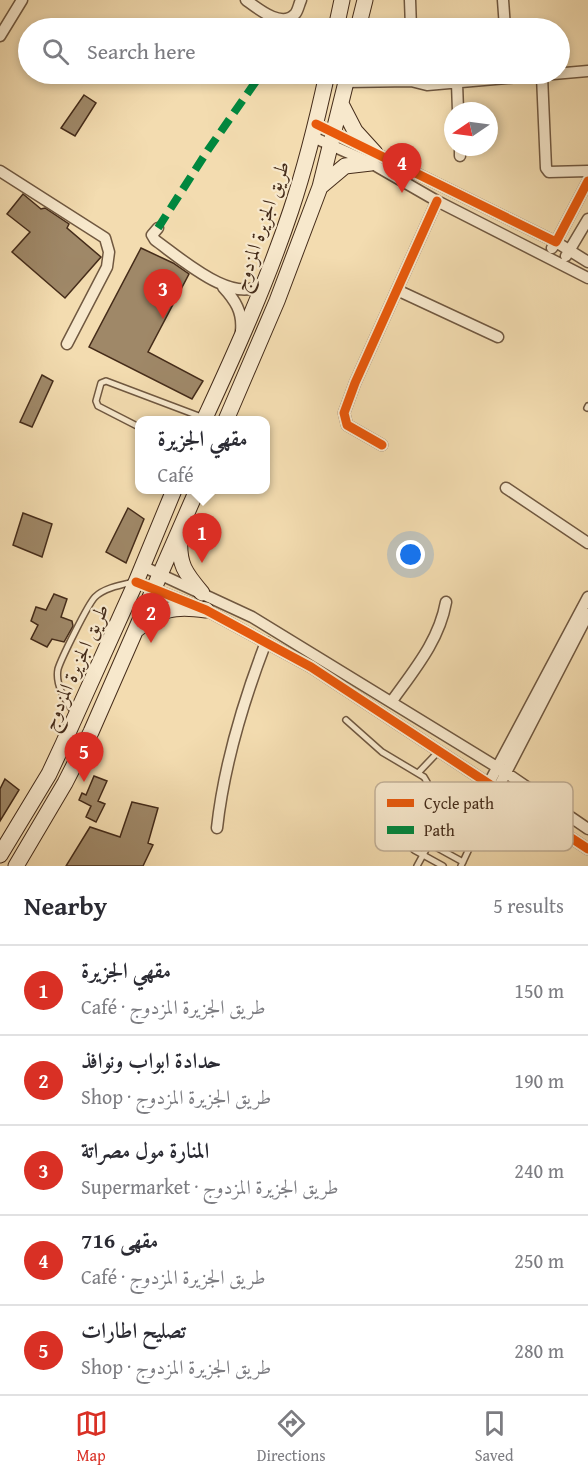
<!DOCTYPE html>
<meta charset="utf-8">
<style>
body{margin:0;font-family:"Gentium Book Plus",Amiri,serif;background:#f2f2f3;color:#2b2b33}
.compass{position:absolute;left:444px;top:102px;width:54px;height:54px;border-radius:50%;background:#fff;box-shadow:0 3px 9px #0003;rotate:257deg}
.you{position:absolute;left:411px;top:555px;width:21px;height:21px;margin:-15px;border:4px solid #fff;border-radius:50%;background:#1a73e8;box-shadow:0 0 0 9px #1a73e833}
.badge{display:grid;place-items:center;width:39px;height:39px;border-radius:50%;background:#d93025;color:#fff;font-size:20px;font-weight:700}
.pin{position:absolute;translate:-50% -50px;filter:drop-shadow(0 2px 3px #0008)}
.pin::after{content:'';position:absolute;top:32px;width:21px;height:18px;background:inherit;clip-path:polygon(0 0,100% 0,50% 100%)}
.popup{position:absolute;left:135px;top:416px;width:135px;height:78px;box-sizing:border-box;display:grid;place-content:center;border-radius:12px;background:#fff;filter:drop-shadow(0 2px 4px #0005);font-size:20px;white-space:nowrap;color:#7c7c81}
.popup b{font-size:22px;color:#2b2b33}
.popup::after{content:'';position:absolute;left:50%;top:100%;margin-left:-12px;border:12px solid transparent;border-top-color:#fff}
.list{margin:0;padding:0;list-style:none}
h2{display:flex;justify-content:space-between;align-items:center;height:78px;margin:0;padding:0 24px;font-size:26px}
h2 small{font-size:20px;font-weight:400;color:#7c7c81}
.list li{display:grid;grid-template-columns:39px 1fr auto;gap:18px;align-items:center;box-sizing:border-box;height:90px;padding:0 24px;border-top:2px solid #e1e1e2}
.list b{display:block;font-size:22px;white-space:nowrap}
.list p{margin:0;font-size:20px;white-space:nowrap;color:#7c7c81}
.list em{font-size:20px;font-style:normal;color:#7c7c81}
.icon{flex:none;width:33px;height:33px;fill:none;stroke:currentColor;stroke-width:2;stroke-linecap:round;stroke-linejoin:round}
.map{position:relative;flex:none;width:588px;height:866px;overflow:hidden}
.search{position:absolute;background:#fff;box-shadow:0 3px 9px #0003;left:18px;right:18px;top:18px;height:66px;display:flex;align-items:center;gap:15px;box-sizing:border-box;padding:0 21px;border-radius:33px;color:#7c7c81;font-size:22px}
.sheet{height:528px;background:#fff}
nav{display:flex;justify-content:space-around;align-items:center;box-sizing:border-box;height:84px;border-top:2px solid #e1e1e2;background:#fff;font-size:16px;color:#7c7c81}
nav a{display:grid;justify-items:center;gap:3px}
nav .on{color:#d93025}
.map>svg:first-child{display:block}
.building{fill:#9f8868;stroke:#452c1a;stroke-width:1.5}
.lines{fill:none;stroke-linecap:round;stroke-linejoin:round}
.service-casing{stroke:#705840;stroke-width:8}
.minor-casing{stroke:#705840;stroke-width:13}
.secondary-casing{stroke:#452c1a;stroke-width:17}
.service{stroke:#f7e8cc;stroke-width:5}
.minor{stroke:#f7e8cc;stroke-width:10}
.secondary{stroke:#f7e8cc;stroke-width:15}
.quiet{stroke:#00873e;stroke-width:8;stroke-dasharray:15 8;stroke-linecap:butt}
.cycleway-casing{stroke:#f7e8cc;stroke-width:13}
.cycleway{stroke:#e8590c;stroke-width:9}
.labels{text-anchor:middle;stroke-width:4.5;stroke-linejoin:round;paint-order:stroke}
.street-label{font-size:20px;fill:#452c1a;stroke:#f7e8cc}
.key{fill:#f7e8cc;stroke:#c2b097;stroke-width:1.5}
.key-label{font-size:16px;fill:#452c1a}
</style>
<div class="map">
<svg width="588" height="866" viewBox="0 0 588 866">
<rect width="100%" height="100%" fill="#f3dcb0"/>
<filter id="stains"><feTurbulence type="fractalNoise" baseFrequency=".00333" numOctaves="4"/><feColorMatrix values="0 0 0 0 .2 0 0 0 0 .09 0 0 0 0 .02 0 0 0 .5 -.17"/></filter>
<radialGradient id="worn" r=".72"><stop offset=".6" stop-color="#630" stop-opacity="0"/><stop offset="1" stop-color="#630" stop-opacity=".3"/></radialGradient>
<path class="building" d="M 84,95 L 96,103 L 75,136 L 61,128 Z
M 23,194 L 41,209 L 45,208 L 69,224 L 67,228 L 101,257 L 65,298 L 12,252 L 30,232 L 7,214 Z
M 141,248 L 173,263 L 189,274 L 148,352 L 203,381 L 192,399 L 89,347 Z
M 42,375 L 53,381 L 32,427 L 20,422 Z
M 128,508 L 144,519 L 126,563 L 106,552 Z
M 23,513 L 52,524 L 42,557 L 13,545 Z
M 54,594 L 67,599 L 61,617 L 72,621 L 73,626 L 64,642 L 52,639 L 47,647 L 31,639 L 38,625 L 31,621 L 36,607 L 46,610 Z
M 94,776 L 107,781 L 98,801 L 105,804 L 96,822 L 86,817 L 91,806 L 79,800 L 82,793 L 86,795 Z
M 5,779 L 19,790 L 0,821 L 0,789 Z
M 132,802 L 158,808 L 148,843 L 153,845 L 143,866 L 66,866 L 90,827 L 120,837 Z"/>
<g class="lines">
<g class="service-casing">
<path id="service" d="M 587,408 L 588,406
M 139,427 L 98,406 L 96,401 L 101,383 L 106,381 L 204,418
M 74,712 C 65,701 55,684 58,669 C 61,659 88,604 95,597 C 104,588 121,585 134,582
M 346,720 L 382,752 L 424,777 L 427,782 L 432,802 L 410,840 L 410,846 L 414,850 L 443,866
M 418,773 L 439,751
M 432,802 L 482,824
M 414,835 L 463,862
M 417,866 L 429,844
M 461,866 L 497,789"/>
</g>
<g class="minor-casing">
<path id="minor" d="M 246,0 C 257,8 282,29 295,14 C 298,11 299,4 301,0
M 410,0 L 411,28
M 503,0 L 505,28
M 0,36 L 22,0
M 542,76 L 546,168 L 549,172 L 588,171
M 346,82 L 411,81 L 427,85 L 588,71
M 457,83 L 458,111
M 316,124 L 556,242 L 588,181
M 313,137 L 371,163 L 437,201 L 588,278
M 460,147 L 460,156
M 0,171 L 105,238 L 109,252 L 107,267 L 67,344
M 158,228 L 152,235 L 155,240 C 179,257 238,310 264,281
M 552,248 L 556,242 L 588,262
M 566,256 L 588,219
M 223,287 C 235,300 243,312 241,331
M 397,290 L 498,337
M 382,445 L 347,425 L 344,413 L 355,383 L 437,201
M 506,488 L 588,543
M 142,566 L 252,617 L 505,772 L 588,829
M 136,582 L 206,610 L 311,667 L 588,849
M 392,701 C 414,670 439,641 446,602
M 489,783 L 588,597
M 498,788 L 588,614
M 217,828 C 224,764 243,702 266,642"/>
</g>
<g class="secondary-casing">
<path id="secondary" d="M 336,28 L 342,0
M 358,28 L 365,0
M 341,104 L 355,131 L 375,153
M 320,187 L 345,166 L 371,163
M 204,420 C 236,351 267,282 291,210 C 306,165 317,120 327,74
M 226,420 L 277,301 L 320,187 L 348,74
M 180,537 C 178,564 185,573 202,593
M 136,630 C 163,609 171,605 206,610
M 0,855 L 49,774 L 63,744 L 136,582 L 174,490
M 16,866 L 65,783 L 91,732 L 197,490"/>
</g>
<use href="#service" class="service"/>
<use href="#minor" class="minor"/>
<use href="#secondary" class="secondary"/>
<path class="quiet" d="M 158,228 L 208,150 L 261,74"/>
<g class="cycleway-casing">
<path id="cycleway" d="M 316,124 L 556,242 L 588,181
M 382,445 L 347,425 L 344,413 L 355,383 L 437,201
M 136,582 L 206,610 L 311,667 L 588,849"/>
</g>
<use href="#cycleway" class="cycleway"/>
</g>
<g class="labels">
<g class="street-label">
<text transform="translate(261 226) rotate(-71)" y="7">طريق الجزيرة المزدوج</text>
<text transform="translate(75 667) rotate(-66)" y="7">طريق الجزيرة المزدوج</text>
</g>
</g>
<rect x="375" y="782" width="198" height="69" rx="9" class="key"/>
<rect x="387" y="799" width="27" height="8" fill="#e8590c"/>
<rect x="387" y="826" width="27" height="8" fill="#00873e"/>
<g class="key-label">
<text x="424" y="809">Cycle path</text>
<text x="424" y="836">Path</text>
</g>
<rect width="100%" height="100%" filter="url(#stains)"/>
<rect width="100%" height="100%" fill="url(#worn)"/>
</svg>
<svg class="compass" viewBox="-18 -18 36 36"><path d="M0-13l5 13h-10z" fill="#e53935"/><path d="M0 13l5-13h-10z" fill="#7c7c81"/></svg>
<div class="you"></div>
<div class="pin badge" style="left:202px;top:563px">1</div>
<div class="popup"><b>مقهي الجزيرة</b>Café</div>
<div class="pin badge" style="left:151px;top:643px">2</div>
<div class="pin badge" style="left:163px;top:319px">3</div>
<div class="pin badge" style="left:402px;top:193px">4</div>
<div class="pin badge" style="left:84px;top:782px">5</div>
<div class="search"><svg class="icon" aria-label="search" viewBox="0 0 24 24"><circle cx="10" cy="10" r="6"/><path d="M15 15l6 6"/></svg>Search here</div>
</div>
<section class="sheet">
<h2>Nearby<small>5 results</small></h2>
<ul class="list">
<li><span class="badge">1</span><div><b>مقهي الجزيرة</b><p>Café · طريق الجزيرة المزدوج</p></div><em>150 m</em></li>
<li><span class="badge">2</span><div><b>حدادة ابواب ونوافذ</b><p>Shop · طريق الجزيرة المزدوج</p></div><em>190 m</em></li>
<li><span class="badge">3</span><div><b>المنارة مول مصراتة</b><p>Supermarket · طريق الجزيرة المزدوج</p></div><em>240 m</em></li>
<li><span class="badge">4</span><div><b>مقهى 716</b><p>Café · طريق الجزيرة المزدوج</p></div><em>250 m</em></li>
<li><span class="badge">5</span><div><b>تصليح اطارات</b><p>Shop · طريق الجزيرة المزدوج</p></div><em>280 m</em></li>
</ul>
</section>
<nav>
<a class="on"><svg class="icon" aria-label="map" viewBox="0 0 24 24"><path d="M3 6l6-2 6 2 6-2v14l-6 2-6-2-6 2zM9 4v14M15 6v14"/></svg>Map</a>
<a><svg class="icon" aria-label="directions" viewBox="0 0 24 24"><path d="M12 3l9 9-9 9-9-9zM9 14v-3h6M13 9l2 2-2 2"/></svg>Directions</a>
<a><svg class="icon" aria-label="saved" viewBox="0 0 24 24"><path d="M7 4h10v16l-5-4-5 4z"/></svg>Saved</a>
</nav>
